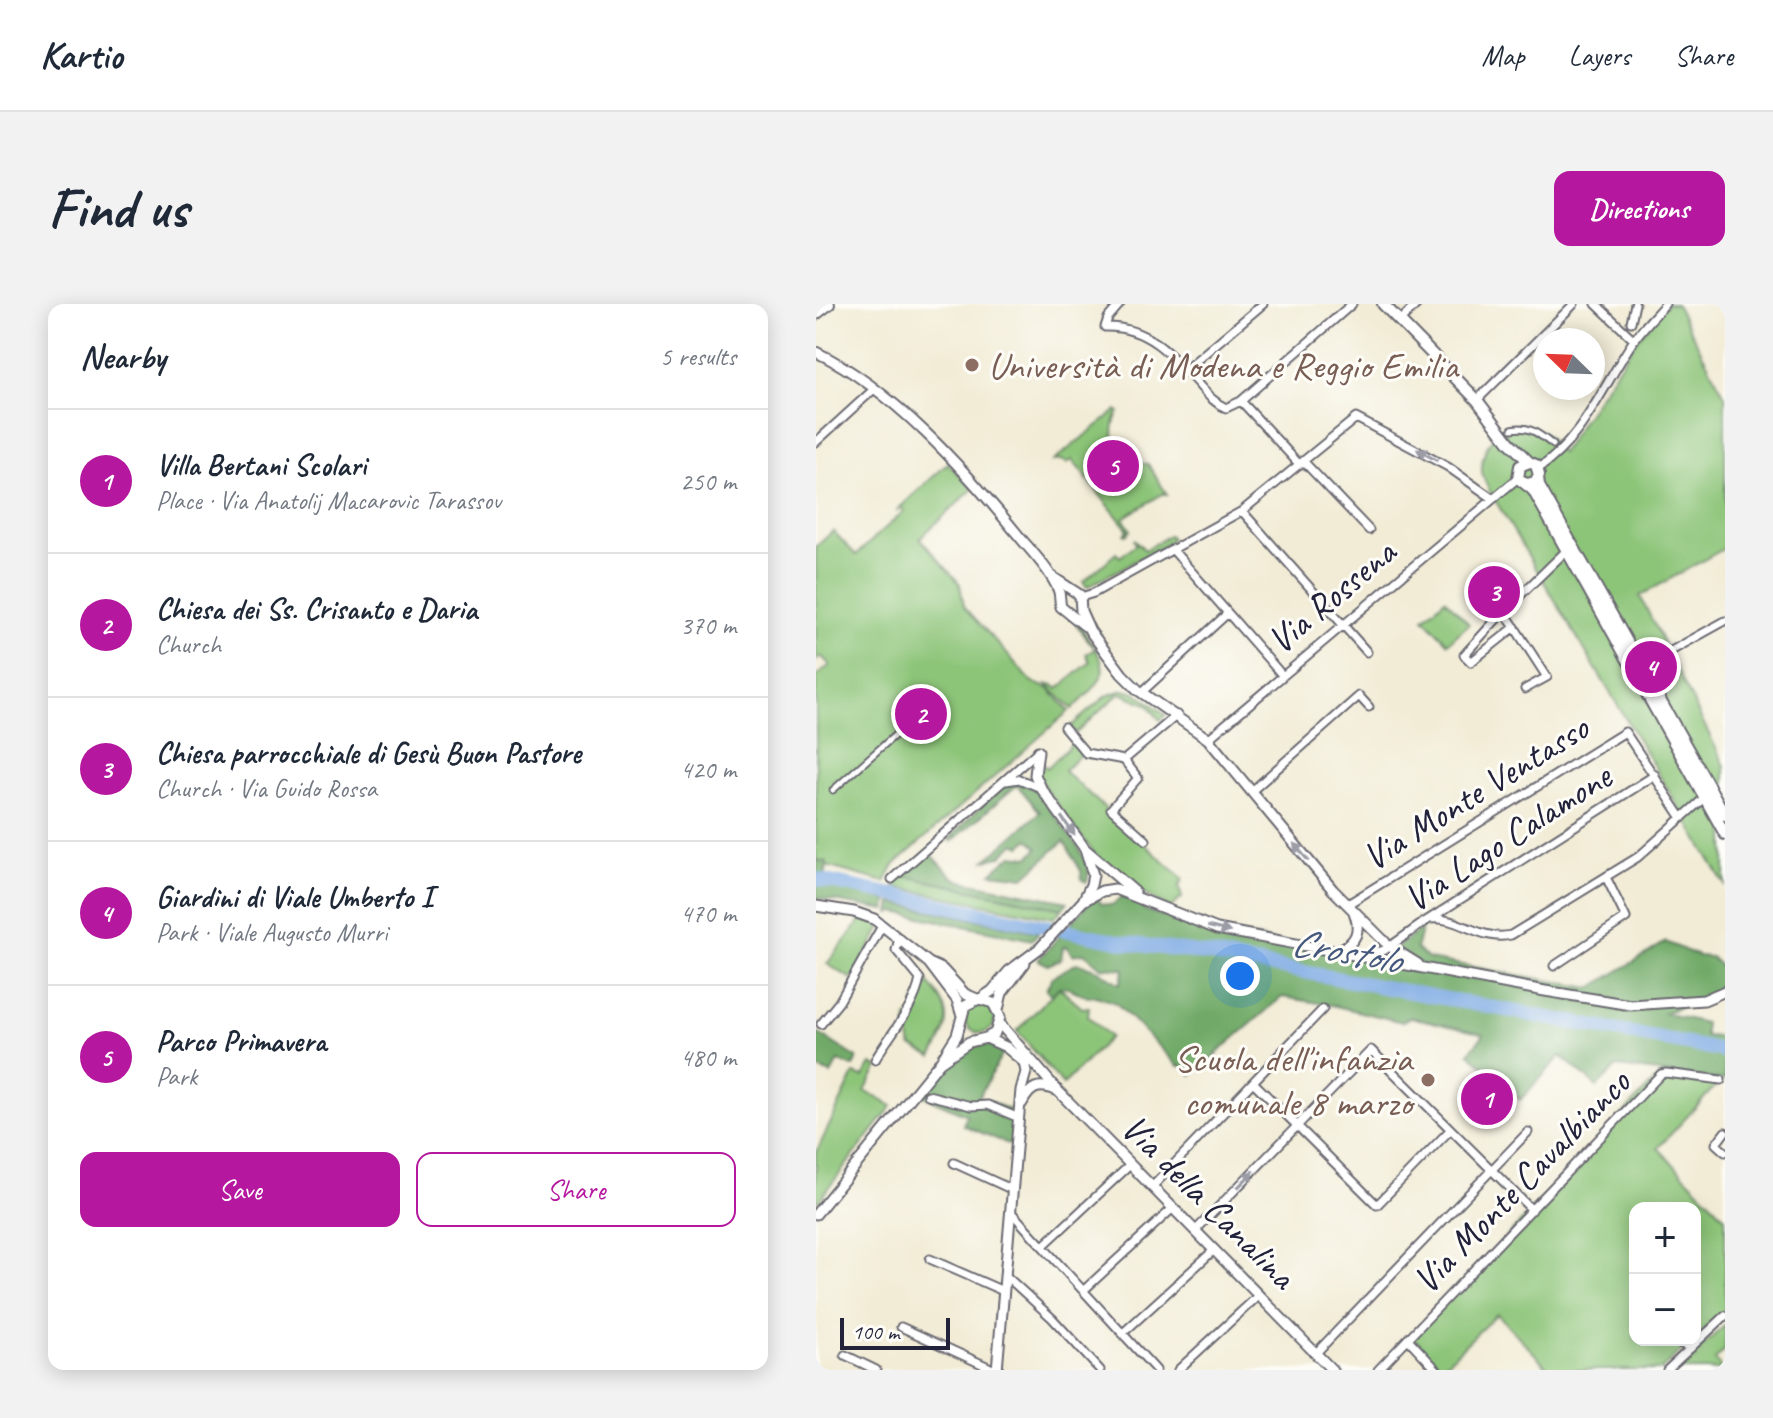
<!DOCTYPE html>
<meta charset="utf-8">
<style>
body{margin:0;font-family:Caveat,sans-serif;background:#f2f2f3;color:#1f2937}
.controls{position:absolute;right:24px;bottom:24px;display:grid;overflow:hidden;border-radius:16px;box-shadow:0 4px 20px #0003}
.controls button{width:72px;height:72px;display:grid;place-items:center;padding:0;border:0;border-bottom:2px solid #e0e1e3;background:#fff;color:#1f2937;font:40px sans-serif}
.compass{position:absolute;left:717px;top:24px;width:72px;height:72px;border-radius:50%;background:#fff;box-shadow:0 4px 20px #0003;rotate:293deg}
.scale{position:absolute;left:24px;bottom:20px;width:110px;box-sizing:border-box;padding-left:8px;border:4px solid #22223b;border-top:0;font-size:22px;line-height:28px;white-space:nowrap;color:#22223b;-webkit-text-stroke:6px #fdfcf7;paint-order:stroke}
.you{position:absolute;left:424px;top:672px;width:28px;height:28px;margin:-20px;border:6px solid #fff;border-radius:50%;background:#1a73e8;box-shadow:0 0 0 12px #1a73e833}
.badge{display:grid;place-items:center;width:52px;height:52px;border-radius:50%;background:#b5179e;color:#fff;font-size:26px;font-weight:700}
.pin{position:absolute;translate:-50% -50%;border:4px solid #fff;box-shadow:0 2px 8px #0006}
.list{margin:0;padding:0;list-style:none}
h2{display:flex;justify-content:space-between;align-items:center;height:104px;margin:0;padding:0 32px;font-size:34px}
h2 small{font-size:26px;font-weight:400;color:#747a83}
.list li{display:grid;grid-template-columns:52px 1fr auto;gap:24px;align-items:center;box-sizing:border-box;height:144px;padding:0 32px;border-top:2px solid #e0e1e3}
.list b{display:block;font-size:30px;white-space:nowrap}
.list p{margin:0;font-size:26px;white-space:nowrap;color:#747a83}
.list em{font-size:26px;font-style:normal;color:#747a83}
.actions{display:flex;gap:16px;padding:24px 32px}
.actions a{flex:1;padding:18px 0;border:2px solid #b5179e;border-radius:16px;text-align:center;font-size:28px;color:#b5179e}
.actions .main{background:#b5179e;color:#fff}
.map{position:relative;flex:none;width:909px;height:1066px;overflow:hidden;border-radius:16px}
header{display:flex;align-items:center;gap:48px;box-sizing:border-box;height:112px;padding:0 40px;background:#fff;border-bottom:2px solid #e0e1e3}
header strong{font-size:38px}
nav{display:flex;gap:44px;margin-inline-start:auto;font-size:28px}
.intro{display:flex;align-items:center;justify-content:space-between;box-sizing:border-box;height:192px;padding:0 48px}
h1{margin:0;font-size:56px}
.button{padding:20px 36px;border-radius:16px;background:#b5179e;color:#fff;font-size:28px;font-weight:700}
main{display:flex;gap:48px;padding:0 48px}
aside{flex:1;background:#fff;border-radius:16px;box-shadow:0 4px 20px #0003}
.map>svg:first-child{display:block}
.green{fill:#8cc478;stroke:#57735a;stroke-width:2}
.forest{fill:#71aa68;stroke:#4a6652;stroke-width:2}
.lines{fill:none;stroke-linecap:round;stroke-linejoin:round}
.river{stroke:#7aa8e3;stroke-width:14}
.pedestrian-casing{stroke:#6b6971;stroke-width:9}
.minor-casing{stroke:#6b6971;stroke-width:11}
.tertiary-casing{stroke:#6b6971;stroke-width:13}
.secondary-casing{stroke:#6b6971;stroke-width:14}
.pedestrian{stroke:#fff;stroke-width:5}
.minor{stroke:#fff;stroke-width:7}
.tertiary{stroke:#fff;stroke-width:9}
.secondary{stroke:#fff;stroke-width:10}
.oneway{fill:#9c9ca7}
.education-dot{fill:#8d6e63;stroke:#fdfcf7;stroke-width:3}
.labels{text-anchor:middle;stroke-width:6;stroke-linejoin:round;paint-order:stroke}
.education-label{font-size:38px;fill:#785e54;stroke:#fdfcf7;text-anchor:start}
.street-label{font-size:38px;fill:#22223b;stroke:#fdfcf7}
.water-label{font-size:40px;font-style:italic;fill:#45587e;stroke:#fdfcf7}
</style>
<header>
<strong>Kartio</strong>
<nav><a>Map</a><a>Layers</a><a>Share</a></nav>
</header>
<div class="intro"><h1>Find us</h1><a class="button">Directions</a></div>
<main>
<aside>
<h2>Nearby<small>5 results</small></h2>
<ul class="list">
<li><span class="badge">1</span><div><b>Villa Bertani Scolari</b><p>Place · Via Anatolij Macarovic Tarassov</p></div><em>250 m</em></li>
<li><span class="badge">2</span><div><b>Chiesa dei Ss. Crisanto e Daria</b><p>Church</p></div><em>370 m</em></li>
<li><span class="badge">3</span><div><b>Chiesa parrocchiale di Gesù Buon Pastore</b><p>Church · Via Guido Rossa</p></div><em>420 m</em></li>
<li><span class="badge">4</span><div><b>Giardini di Viale Umberto I</b><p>Park · Viale Augusto Murri</p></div><em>470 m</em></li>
<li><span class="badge">5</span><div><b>Parco Primavera</b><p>Park</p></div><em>480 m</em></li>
</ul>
<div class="actions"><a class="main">Save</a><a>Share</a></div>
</aside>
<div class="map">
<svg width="909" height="1066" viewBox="0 0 909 1066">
<rect width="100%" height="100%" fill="#fdfcf7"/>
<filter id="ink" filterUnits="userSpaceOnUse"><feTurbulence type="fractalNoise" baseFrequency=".0125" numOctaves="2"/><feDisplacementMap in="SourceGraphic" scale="16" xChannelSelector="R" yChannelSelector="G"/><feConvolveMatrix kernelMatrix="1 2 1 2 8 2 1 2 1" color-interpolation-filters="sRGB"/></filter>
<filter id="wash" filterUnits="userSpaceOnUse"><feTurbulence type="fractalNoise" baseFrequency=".006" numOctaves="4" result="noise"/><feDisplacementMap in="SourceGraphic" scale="32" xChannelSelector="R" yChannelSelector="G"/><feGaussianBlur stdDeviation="1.8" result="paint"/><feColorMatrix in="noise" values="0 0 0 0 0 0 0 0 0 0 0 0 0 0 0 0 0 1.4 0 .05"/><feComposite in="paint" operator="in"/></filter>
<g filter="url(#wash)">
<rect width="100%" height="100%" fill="#f2ecd6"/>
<path class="green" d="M 851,0 L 860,0 L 909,92 L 909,244 L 824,292 L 909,462 L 909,581 L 676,191 C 672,184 667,176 666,168 C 664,139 689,111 718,123 C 730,128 737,139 745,149 L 819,38 Z
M 301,106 L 303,108 C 288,132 304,161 332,160 L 352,192 L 348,189 L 307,214 L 315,226 L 310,231 L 308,230 L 312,226 L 256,156 L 251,159 L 246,156 L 237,157 Z
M 132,159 L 157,185 L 104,234 L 144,280 L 148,302 L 216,378 L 233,385 L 253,407 L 78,561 L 69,578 L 10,562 L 11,558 L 0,556 L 0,373 L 14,361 L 5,352 L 0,357 L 0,243 L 17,227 L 40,251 L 88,207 L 85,203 L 80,207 Z
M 353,231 L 356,235 L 351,240 L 271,283 L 267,278 L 300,249 L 304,253 L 320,240 L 318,235 L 329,246 Z
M 629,295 L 653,320 L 632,339 L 608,314 Z
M 262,319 C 293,364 299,367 256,405 L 231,381 L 238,381 L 242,385 L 274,358 L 270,350 L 279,345 L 260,320 Z
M 307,386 L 321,389 L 350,411 L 344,416 L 331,400 L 304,389 L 260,429 L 254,423 L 290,392 Z
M 257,439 L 266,449 L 248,467 L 367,575 L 363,583 L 366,594 L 354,604 L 319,584 L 278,549 L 229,484 L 224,473 L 223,457 L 231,464 Z
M 84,571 L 246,605 L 238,614 L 79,583 Z
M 46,615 L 66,622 L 36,675 L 11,660 Z
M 111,677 C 138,706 136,721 116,753 L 95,742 L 90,720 L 92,712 L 97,714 L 103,704 L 98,700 Z
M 243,683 L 266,704 L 273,703 L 272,712 L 294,733 L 247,781 L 201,727 Z
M149 714a15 15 0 1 1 30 0a15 15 0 1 1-30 0Z
M 55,760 L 62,763 L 49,787 L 76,802 L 0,900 L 0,849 L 38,770 L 47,773 Z
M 845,770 L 905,776 L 842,844 L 909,913 L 909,1006 L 879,1034 L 879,904 L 819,904 L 819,1036 L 877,1036 L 845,1066 L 734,1066 L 681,1010 L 626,1063 L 596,1032 Z
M 909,1021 L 909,1046 L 899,1056 L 907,1066 L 861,1066 Z"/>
<path class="forest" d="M 201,477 L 219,485 L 263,544 L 273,567 L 271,578 L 266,576 L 265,567 L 248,537 L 208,573 L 175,569 L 196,551 L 213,553 L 222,544 L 213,535 L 205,542 L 199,539 L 184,553 L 170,556 L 224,508 L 201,481 L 135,538 L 133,535 C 147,522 182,481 201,477 Z
M 112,547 L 137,573 L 145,577 L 252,598 L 246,605 L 84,571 Z
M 0,556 L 11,558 L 9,578 L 72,597 L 70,606 L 0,594 Z
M 307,592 L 323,598 L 328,606 L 371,620 L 612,667 L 580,644 L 606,624 L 600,645 L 613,655 L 775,684 L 850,638 L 882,652 L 895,653 L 909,667 L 909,687 L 848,709 L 889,719 L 889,732 L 909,733 L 909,776 L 801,763 L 781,783 L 745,752 L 704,796 L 653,749 L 668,730 L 594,713 L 586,718 L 515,701 L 466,693 L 376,771 L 366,762 L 362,762 L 300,699 L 280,692 L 272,693 L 253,684 L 243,683 L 236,691 L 230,686 L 236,673 L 261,659 L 282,666 L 304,680 L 308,665 L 285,663 L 268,649 L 256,651 L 251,642 L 247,643 L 245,655 L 232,661 L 222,656 L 273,599 L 282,595 L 286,600 L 296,601 Z
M 76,599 L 223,628 L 216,636 L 79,608 L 74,609 Z
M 0,728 L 41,754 L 37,763 L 22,757 L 15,770 L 0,764 Z
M 172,740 L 184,744 L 187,749 L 163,793 L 201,809 L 197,842 L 147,821 L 151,811 L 105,791 L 150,744 Z"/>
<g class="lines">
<path class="river" d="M 0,575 L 311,639 L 396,651 L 909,747"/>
</g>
</g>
<g filter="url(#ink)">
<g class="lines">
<g class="pedestrian-casing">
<path id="pedestrian" d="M 696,125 C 714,121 724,131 737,141
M 824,351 L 839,344 L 855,347 L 853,358 L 836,371
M 17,486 L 86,425"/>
</g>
<g class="minor-casing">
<path id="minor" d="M 304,0 L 292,14 L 289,23 C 331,22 356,51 382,80 C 390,89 398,99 410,104 L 425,97 L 536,0
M 780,0 L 818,36
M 584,17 L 601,0
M 815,18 L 819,0
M 369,66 L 447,0
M 661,96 L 758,0
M 425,97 L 483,160 L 490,160 L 553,226
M 0,138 L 57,86
M 722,165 C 767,135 787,82 816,39 C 825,25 838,13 849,0
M 426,207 L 551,348
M 356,245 L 466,371
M 265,293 L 278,289 L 426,207 L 540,114 L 632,163 L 676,194
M 688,307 L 731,373 L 709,385
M 699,323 L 655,358 L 648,351 L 688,307 L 751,246
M 855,347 L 909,317
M 326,388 L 412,309
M 248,423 L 270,449 L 308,456 L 361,411
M 392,435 L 702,174
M 308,456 L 322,474 L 295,505 L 330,536
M 190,477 L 203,475 L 225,484
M 437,486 L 543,392 L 553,403
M 76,575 L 222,447
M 532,600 L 809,428 L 866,514
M 615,615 C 642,612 665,638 695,631 L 822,553 L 888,494
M 550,651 L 569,646 L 607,619 L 839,471
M 738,662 L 810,614 L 790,573
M 5,720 L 23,698 L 66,622
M 59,756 C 74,729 98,706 104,675 L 80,646 L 83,634
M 437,778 L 561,901 L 634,826
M 112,791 L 155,802 L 172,801 L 203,814
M 909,828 L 900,840 L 909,848
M 138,859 L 197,886
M 336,883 L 507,705
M 195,908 L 340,1066
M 379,927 L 555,746 L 716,906
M 227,942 L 314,861
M 114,955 L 187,987
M 189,971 L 236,1014 L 284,1066
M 268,986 L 357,904
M 85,1023 L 179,1066
M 307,1029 L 398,946
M 593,1036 L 621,1066
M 856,1036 L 875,1044
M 500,1049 L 712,828
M 29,1051 L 60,1066
M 362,1066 L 443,991
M 562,1066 L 845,770 L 850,769 L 905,776
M 851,1066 L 909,1012"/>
</g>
<g class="tertiary-casing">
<path id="tertiary" d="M 0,48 C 76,84 149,166 202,231 C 216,248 233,265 242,285 C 245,292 243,296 245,303 L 269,322
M 235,272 L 264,291 L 265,307 L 274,327 L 306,370 L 322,386 L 392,435 L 517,586 L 573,642 L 602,660
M 222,447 L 219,471 L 225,484 L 269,545 L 319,588
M 267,597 L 286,587 L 299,585 L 401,625 L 729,687 L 815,701 L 888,696 L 909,687
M 0,602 L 38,608 L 58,615 L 113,659 L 126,665 L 149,690 L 161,695
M 522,646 C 541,639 545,626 538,608
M 113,659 L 141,696 L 145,709
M 164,695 L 176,687 L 193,667 L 224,644 L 267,597 L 275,581 L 277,571 L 269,545
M 182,706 L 186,689 L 209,659
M 184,720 L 242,787 L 516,1066
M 170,734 L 190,743 L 210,760
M 206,799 C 214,783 223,779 239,786
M 0,910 L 124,758 L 141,731 L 149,702 L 163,695 L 177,699 L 184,713 L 179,729 L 170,734 L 153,738 L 124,758
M 181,1066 L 205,786 L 210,768 L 208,758"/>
</g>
<g class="secondary-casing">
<path id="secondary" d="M 567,0 L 661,96 L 693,138 L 713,158
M 0,10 L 13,0
M 722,173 L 723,182 L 909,511
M 711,180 L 719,178 L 723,171 L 720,161 L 713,158 L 704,162 L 702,174 L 717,186 L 909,530"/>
</g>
<use href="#pedestrian" class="pedestrian"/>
<use href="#minor" class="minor"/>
<use href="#tertiary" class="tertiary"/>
<use href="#secondary" class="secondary"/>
</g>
<defs><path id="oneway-solid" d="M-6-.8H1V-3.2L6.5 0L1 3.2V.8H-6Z" transform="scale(2)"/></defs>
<g class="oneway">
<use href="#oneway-solid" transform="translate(611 151) rotate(-151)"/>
<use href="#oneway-solid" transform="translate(252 522) rotate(54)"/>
<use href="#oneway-solid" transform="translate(485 548) rotate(-130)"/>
<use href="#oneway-solid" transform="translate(403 625) rotate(14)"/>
<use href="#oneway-solid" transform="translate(430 875) rotate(-46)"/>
</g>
</g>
<g class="education-dot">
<circle cx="156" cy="61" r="8"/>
<circle cx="612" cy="776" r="8"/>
</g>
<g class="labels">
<g class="education-label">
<text x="172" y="74">Università di Modena e Reggio Emilia</text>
<text x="596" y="767" text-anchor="end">Scuola dell'infanzia<tspan x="596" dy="44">comunale 8 marzo</tspan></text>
</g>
<g class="street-label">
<text transform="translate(515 292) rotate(-40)" y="13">Via Rossena</text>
<text transform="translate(659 488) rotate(-32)" y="13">Via Monte Ventasso</text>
<text transform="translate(691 533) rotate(-33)" y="13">Via Lago Calamone</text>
<text transform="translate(705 877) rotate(-46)" y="13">Via Monte Cavalbianco</text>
<text transform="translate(393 897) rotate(45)" y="13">Via della Canalina</text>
</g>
<g class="water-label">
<text transform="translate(530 646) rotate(10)" y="14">Crostolo</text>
</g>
</g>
</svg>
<div class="controls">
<button>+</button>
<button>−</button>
</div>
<svg class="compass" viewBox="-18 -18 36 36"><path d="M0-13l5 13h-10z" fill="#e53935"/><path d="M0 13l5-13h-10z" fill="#747a83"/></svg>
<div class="scale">100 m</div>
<div class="you"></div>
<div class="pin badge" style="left:671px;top:795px">1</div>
<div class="pin badge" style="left:105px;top:410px">2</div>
<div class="pin badge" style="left:678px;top:288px">3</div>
<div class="pin badge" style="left:835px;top:363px">4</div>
<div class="pin badge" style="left:297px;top:162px">5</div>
</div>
</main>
